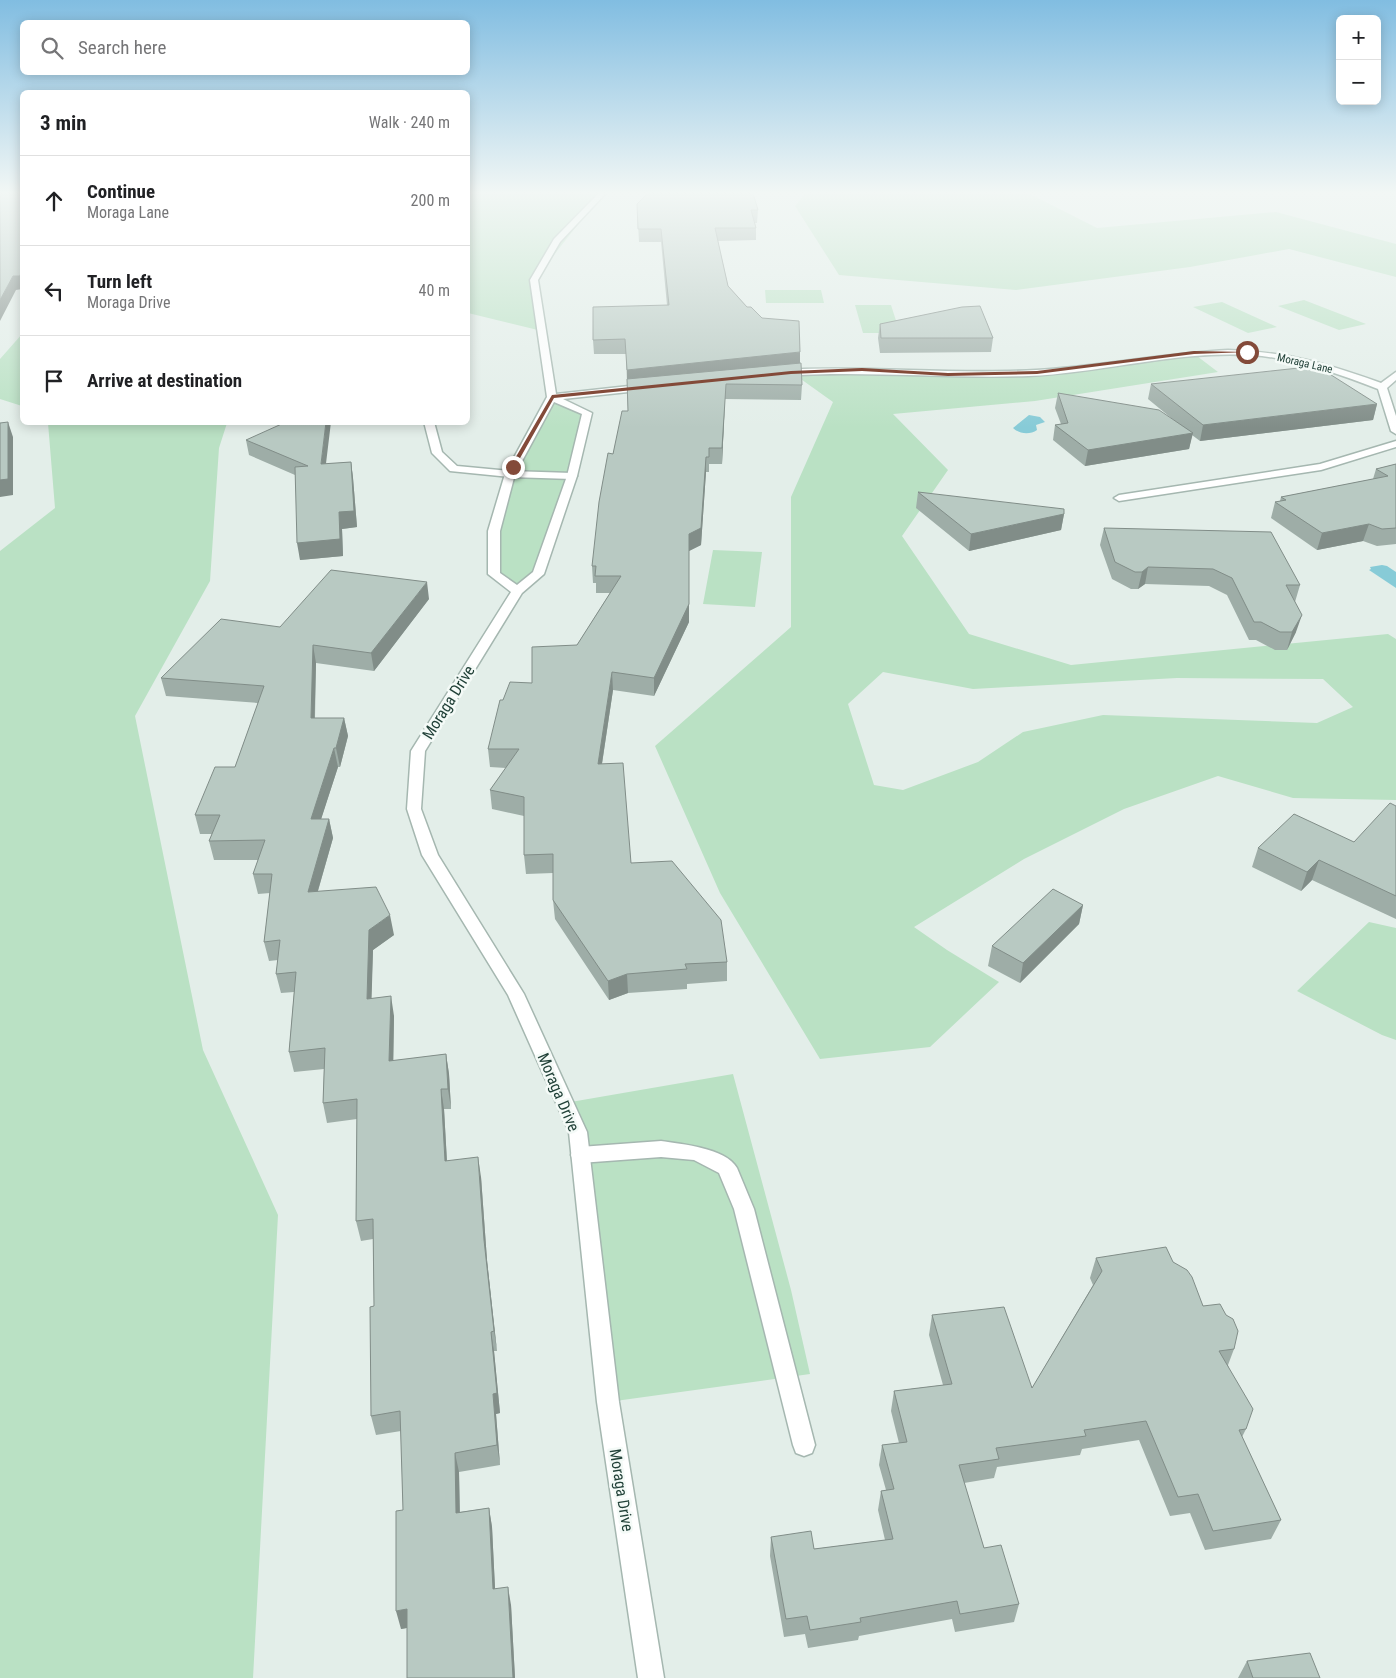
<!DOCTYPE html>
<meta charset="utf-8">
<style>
body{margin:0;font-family:"Roboto Condensed",sans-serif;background:#f2f2f2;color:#202124}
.controls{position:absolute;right:15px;top:15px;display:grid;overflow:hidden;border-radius:8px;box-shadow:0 2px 12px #0003}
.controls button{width:45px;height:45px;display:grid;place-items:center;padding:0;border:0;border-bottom:1px solid #e0e0e0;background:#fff;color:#202124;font:25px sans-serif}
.stop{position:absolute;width:15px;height:15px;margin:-11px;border:4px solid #834a39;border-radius:50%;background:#fff}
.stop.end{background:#834a39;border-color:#fff;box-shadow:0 1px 5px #0008}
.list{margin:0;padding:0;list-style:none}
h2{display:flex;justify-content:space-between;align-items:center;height:65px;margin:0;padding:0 20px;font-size:21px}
h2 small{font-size:16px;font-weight:400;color:#757577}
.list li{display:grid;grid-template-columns:32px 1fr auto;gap:15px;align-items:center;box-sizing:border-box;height:90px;padding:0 20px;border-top:1px solid #e0e0e0}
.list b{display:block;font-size:19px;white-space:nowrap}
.list p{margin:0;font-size:16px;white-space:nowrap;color:#757577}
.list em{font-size:16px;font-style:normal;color:#757577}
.icon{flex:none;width:28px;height:28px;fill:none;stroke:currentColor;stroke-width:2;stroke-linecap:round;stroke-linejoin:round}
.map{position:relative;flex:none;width:1396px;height:1678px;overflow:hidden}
.search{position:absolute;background:#fff;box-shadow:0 2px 12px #0003;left:20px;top:20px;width:450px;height:55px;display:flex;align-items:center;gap:12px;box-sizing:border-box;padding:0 18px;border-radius:8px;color:#757577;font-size:19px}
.panel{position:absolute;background:#fff;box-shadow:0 2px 12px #0003;left:20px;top:90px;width:450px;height:335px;border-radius:8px}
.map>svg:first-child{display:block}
.green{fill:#bae1c4;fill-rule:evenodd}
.water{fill:#87cbd7}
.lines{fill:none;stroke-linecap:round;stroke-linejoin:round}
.service-casing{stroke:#a5b7b0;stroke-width:3}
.minor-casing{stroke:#a5b7b0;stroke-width:3}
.service{fill:#fff;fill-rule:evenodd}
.minor{fill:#fff;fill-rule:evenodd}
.wall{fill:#9eada7}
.shaded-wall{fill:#818d88}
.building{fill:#b8c9c2;stroke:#818d88}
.route{fill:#834a39}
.labels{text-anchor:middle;stroke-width:5;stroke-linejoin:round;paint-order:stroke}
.far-street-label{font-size:11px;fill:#214138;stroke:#f4faf7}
.near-street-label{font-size:16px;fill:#214138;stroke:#f4faf7}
</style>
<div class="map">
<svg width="1396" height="1678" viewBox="0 0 1396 1678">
<rect width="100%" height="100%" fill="#e3eee9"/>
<path class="green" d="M 468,193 L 603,193 L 534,280 L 542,331 L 468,313 Z
M 806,193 L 1028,193 L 1097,228 L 1276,212 L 1396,244 L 1396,277 L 1289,249 L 1190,267 L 1016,290 L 839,275 L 795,206 Z
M 765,290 L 821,290 L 824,303 L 766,303 Z
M 1304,300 L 1366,324 L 1339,330 L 1278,306 Z
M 1222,302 L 1277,327 L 1248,333 L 1193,307 Z
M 855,305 L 891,305 L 900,333 L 863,333 Z
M 22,334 L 22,406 L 0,399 L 0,359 Z
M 1193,353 L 1218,372 L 1035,401 L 893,414 L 948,470 L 902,536 L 969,634 L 1071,665 L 1388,634 L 1396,639 L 1396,800 L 1293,798 L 1218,776 L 1124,809 L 1024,859 L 914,927 L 947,950 L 999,982 L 930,1047 L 820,1059 L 720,893 L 655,746 L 791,627 L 791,497 L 833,402 L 791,372 L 1037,373 ZM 883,672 L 973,689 L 1177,678 L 1323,679 L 1353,707 L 1317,723 L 1103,715 L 1023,732 L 978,762 L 903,790 L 874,785 L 848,704 Z
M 552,397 L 587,413 L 538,574 L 517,591 L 494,574 L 494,531 L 513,467 Z
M 48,423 L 227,423 L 219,448 L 210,581 L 135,716 L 203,1050 L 278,1215 L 253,1678 L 0,1678 L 0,551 L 55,508 Z
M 713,550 L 762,552 L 755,607 L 703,604 Z
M 1369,922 L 1396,928 L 1396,1040 L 1382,1035 L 1297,991 Z
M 733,1074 L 791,1290 L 810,1374 L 608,1402 L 565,1103 Z"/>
<path class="water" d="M 1029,415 L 1040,417 L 1045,422 L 1036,425 L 1037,430 C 1030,435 1019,434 1013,428 Z
M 1382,565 L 1387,566 L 1396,572 L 1396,588 L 1369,570 L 1371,569 L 1370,567 Z"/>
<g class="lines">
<g class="service-casing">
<path id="service" d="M 424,422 L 434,422 L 442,452 L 457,466 L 510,471 L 572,473 L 577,476 L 572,479 L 510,477 L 450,471 L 432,453 Z
M 661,1141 C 681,1144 726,1148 737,1168 L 754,1209 L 815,1445 L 812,1453 L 804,1456 L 796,1453 L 793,1445 L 734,1209 L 719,1173 L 694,1160 L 661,1157 L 580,1163 L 573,1160 L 571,1155 L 573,1150 L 580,1147 Z"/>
</g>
<g class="minor-casing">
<path id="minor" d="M 599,193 L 606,193 L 560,242 L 538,280 L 556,394 L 647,384 L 652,387 L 647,390 L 563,399 L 592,413 L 577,476 L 544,574 L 522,593 L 425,751 L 421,809 L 438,855 L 524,994 L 587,1132 L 619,1402 L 664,1678 L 638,1678 L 597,1402 L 569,1132 L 508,995 L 422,855 L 407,809 L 411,751 L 511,592 L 488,574 L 488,531 L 505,474 L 547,397 L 530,280 L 554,239 ZM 554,402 L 582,414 L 567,476 L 533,572 L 517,585 L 500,573 L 500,531 L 515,474 Z
M 1228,350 C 1287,352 1325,363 1381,383 L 1396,372 L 1396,380 L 1387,388 L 1396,416 L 1396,434 L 1391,431 L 1378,389 C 1339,374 1303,361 1262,356 C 1183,348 1106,373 1028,376 C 946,379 864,370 782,376 L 777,373 L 782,370 C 867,365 951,375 1036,370 C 1100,367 1163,353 1228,350 Z
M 1396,441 L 1396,447 L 1321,470 L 1119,501 L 1114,498 L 1119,495 L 1320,464 Z"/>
</g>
<use href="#service" class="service"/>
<use href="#minor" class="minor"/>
</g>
<path class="wall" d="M 637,204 L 758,210 L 757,223 L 755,223 L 756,228 L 756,240 L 718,241 L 728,286 L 747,307 L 800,363 L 802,385 L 801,400 L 725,399 L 722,464 L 709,464 L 709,472 L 706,472 L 701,545 L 689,551 L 689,622 L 654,696 L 613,690 L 602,764 L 631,863 L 727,962 L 727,981 L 687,984 L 687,989 L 628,993 L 609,1000 L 555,919 L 553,900 L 553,873 L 526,874 L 524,855 L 524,816 L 492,809 L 490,790 L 506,768 L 490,767 L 488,749 L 503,700 L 532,683 L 577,645 L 610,593 L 596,593 L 596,583 L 593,583 L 592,566 L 613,454 L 628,411 L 626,354 L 594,354 L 593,340 L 667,305 L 661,242 L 639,242 Z
M 880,324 L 993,338 L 991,352 L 880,353 L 878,338 Z
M 1151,384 L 1377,404 L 1373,420 L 1200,441 L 1192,435 L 1189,449 L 1085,466 L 1053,440 L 1055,425 L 1061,424 L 1055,408 L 1058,393 L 1176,422 L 1148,399 Z
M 246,440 L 326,464 L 351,462 L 353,478 L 357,527 L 342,529 L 343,556 L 300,560 L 295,475 L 249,455 Z
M 1396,464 L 1396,544 L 1377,546 L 1363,541 L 1317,550 L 1271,518 L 1275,502 L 1280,501 L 1281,497 L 1373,479 L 1376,469 Z
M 918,492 L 1064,514 L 1061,530 L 969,551 L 916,508 Z
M 1104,528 L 1300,585 L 1295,602 L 1296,632 L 1287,650 L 1275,650 L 1256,640 L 1249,640 L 1227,595 L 1209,586 L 1145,584 L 1138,589 L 1131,589 L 1112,579 L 1100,545 Z
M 429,599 L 374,671 L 316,663 L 315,718 L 344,718 L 348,736 L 340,767 L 338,767 L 321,819 L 329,819 L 333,838 L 318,891 L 394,935 L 373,950 L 371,998 L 394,1016 L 393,1061 L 446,1054 L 449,1074 L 451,1109 L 444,1109 L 447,1161 L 481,1177 L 487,1260 L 497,1351 L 494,1351 L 500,1413 L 496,1414 L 500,1465 L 459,1472 L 460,1512 L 489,1508 L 492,1527 L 495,1589 L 511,1605 L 515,1678 L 407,1678 L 407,1628 L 401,1629 L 403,1510 L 401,1431 L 376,1435 L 371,1416 L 374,1306 L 373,1239 L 361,1241 L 356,1221 L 357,1119 L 327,1123 L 323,1103 L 324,1069 L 294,1072 L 289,1052 L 294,992 L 281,993 L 276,974 L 278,960 L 269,961 L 264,942 L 270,893 L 258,894 L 253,874 L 258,860 L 214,860 L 209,841 L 212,834 L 200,834 L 195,815 L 235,767 L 258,703 L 166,696 L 161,678 L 280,627 Z
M 1396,806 L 1396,919 L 1312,880 L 1301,891 L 1252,867 L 1258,848 L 1354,842 Z
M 1083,905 L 1079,924 L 1020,983 L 988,966 L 992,946 Z
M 1096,1258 L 1173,1262 L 1203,1306 L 1234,1349 L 1228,1365 L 1246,1429 L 1242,1437 L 1281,1520 L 1271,1539 L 1205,1550 L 1190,1513 L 1170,1516 L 1139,1440 L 1082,1449 L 1080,1455 L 997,1467 L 994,1478 L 964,1483 L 984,1548 L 1019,1604 L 1014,1622 L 955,1632 L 952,1619 L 859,1636 L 858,1640 L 808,1648 L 805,1634 L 784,1637 L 770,1556 L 771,1537 L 814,1549 L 885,1540 L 878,1510 L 881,1491 L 886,1490 L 879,1465 L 882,1445 L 899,1443 L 891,1411 L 894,1391 L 943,1385 L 929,1335 L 932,1315 L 1032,1388 L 1093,1285 L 1090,1278 Z
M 1247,1661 L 1320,1678 L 1238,1678 Z"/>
<path class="shaded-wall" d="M 22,268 L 22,289 L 16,290 L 0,321 L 0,300 L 13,276 Z
M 800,352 L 800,367 L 627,385 L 627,370 Z
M 726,384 L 725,399 L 722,464 L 722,448 Z
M 1377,404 L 1373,420 L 1200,441 L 1203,425 Z
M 8,422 L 13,437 L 13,495 L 0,497 L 0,480 Z
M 326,422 L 331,422 L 324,480 L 321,464 Z
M 1193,433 L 1189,449 L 1085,466 L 1088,450 Z
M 706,457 L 706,472 L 701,545 L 689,551 L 689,534 Z
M 351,462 L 353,478 L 357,527 L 342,529 L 343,556 L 300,560 L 297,543 L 339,512 Z
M 1064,514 L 1061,530 L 969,551 L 971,534 Z
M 1369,524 L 1363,541 L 1317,550 L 1322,533 Z
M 1148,567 L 1145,584 L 1138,589 L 1142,572 Z
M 427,582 L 429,599 L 374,671 L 371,653 Z
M 689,604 L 689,622 L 654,696 L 654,678 Z
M 1302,615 L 1296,632 L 1287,650 L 1292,632 Z
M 313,645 L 316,663 L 314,737 L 311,718 Z
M 612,672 L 613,690 L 599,783 L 598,764 Z
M 344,718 L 348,736 L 340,767 L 336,748 Z
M 334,748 L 338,767 L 315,838 L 311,819 Z
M 329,819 L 333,838 L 312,911 L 308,892 Z
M 1319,860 L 1312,880 L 1301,891 L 1307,872 Z
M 1083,905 L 1079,924 L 1020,983 L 1023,963 Z
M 390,915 L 394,935 L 373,950 L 371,1019 L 367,999 L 369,930 Z
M 627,974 L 628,993 L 609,1000 L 608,981 Z
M 391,996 L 394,1016 L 393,1081 L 389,1061 Z
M 446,1054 L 449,1074 L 451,1109 L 448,1089 Z
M 441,1089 L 444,1109 L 448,1181 L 445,1161 Z
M 478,1157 L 481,1177 L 487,1260 L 497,1351 L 494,1331 L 484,1240 Z
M 491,1332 L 494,1351 L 500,1413 L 496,1414 L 500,1465 L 497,1445 L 493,1394 Z
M 455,1453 L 459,1472 L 460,1532 L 456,1513 Z
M 489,1508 L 492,1527 L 496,1608 L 493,1589 Z
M 508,1587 L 511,1605 L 515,1678 L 513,1678 Z
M 407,1609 L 412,1627 L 401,1629 L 396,1611 Z"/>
<path class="building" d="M 0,193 L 22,193 L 22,268 L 20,276 L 13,276 L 0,300 Z
M 648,193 L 753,193 L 758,210 L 751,210 L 756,228 L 715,228 L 728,286 L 747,307 L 751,307 L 762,318 L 799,321 L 800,352 L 627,370 L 625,339 L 593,340 L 593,307 L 669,305 L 661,229 L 638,229 L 637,204 Z
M 980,306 L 993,338 L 881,338 L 880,324 L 962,307 Z
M 801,363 L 802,385 L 726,384 L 722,448 L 709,448 L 709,457 L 706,457 L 701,528 L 689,534 L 689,604 L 654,678 L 612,672 L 598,764 L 623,763 L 631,863 L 672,861 L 721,920 L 727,962 L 685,964 L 687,969 L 627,974 L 608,981 L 553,900 L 553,854 L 524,855 L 524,797 L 490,790 L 519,749 L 488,749 L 500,700 L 503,700 L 510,682 L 532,683 L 532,647 L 577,645 L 621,576 L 595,576 L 596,566 L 592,566 L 599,502 L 608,453 L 613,454 L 622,411 L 628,411 L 627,379 Z
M 1317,366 L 1377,404 L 1203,425 L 1151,384 Z
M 1058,393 L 1159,410 L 1193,433 L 1088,450 L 1055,425 L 1068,423 Z
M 8,422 L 8,479 L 0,480 L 0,423 Z
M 286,422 L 326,422 L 321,464 L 351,462 L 354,511 L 339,512 L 340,539 L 297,543 L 295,467 L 308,466 L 246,440 Z
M 1396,464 L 1396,528 L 1382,529 L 1369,524 L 1322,533 L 1275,502 L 1286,500 L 1281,497 L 1388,476 L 1376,469 Z
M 918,492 L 1064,509 L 1064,514 L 971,534 Z
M 1104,528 L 1271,532 L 1300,585 L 1286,585 L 1302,615 L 1292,632 L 1280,632 L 1261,622 L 1254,622 L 1232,578 L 1213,569 L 1148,567 L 1142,572 L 1135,572 L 1115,562 Z
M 331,570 L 427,582 L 371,653 L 313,645 L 311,718 L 344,718 L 336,748 L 334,748 L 311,819 L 329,819 L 308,892 L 376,887 L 390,915 L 369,930 L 367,999 L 391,996 L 389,1061 L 446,1054 L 448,1089 L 441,1089 L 445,1161 L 478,1157 L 484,1240 L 494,1331 L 491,1332 L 497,1393 L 493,1394 L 497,1445 L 455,1453 L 456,1513 L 489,1508 L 493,1589 L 508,1587 L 513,1678 L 407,1678 L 407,1609 L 396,1611 L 396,1511 L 403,1510 L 400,1411 L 371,1416 L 370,1307 L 374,1306 L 373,1219 L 356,1221 L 357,1099 L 323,1103 L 325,1048 L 289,1052 L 296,972 L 276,974 L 280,940 L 264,942 L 272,874 L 253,874 L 265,840 L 209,841 L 220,815 L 195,815 L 215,767 L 235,767 L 264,686 L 161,678 L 221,619 L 280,627 Z
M 1390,803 L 1396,806 L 1396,896 L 1319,860 L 1307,872 L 1258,848 L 1294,814 L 1354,842 Z
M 1053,889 L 1083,905 L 1023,963 L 992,946 Z
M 1166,1247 L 1173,1262 L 1187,1270 L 1192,1277 L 1203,1306 L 1220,1304 L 1226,1315 L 1233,1319 L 1238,1331 L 1234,1349 L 1219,1351 L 1253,1409 L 1246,1429 L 1239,1430 L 1281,1520 L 1213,1531 L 1198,1494 L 1178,1497 L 1146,1421 L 1084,1430 L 1086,1436 L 996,1448 L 999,1459 L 959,1465 L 984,1548 L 1001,1545 L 1019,1604 L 960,1614 L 957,1601 L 860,1618 L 861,1622 L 810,1630 L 807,1616 L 786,1619 L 771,1537 L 811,1531 L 814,1549 L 893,1539 L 881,1491 L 894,1489 L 882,1445 L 907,1442 L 894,1391 L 952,1384 L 932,1315 L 1004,1307 L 1032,1388 L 1102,1271 L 1096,1258 Z
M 1310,1653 L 1320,1678 L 1253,1678 L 1247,1661 Z"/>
<linearGradient id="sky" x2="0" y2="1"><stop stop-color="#81bde1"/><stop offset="0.45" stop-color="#f2f7f5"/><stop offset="1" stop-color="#f2f7f5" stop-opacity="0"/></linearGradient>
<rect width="1396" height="428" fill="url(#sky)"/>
<path class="route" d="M 1194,351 L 1249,352 L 1194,354 L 1037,374 L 948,376 L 862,371 L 791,374 L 554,398 L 515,467 L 513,468 L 510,467 L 552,395 L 791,371 L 862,368 L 948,373 L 1037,371 Z"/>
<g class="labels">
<g class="far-street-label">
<text transform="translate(1305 363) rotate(13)" y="4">Moraga Lane</text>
</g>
<g class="near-street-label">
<text transform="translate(448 702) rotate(-58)" y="6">Moraga Drive</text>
<text transform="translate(559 1092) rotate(67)" y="6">Moraga Drive</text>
<text transform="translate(622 1490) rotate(81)" y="6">Moraga Drive</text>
</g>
</g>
</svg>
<div class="controls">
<button>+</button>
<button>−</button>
</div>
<div class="stop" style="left:1247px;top:352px"></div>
<div class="stop end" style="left:513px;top:467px"></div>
<div class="search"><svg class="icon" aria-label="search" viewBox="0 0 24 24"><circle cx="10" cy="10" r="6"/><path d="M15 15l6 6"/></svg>Search here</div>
<section class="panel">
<h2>3 min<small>Walk · 240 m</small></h2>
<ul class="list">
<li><svg class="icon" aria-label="ahead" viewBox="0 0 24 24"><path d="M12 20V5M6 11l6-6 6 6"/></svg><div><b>Continue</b><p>Moraga Lane</p></div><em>200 m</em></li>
<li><svg class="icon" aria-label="left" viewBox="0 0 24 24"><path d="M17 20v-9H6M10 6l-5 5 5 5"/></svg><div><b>Turn left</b><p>Moraga Drive</p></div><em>40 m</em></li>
<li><svg class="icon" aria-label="arrive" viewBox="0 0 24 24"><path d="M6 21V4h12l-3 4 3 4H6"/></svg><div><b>Arrive at destination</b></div></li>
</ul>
</section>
</div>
